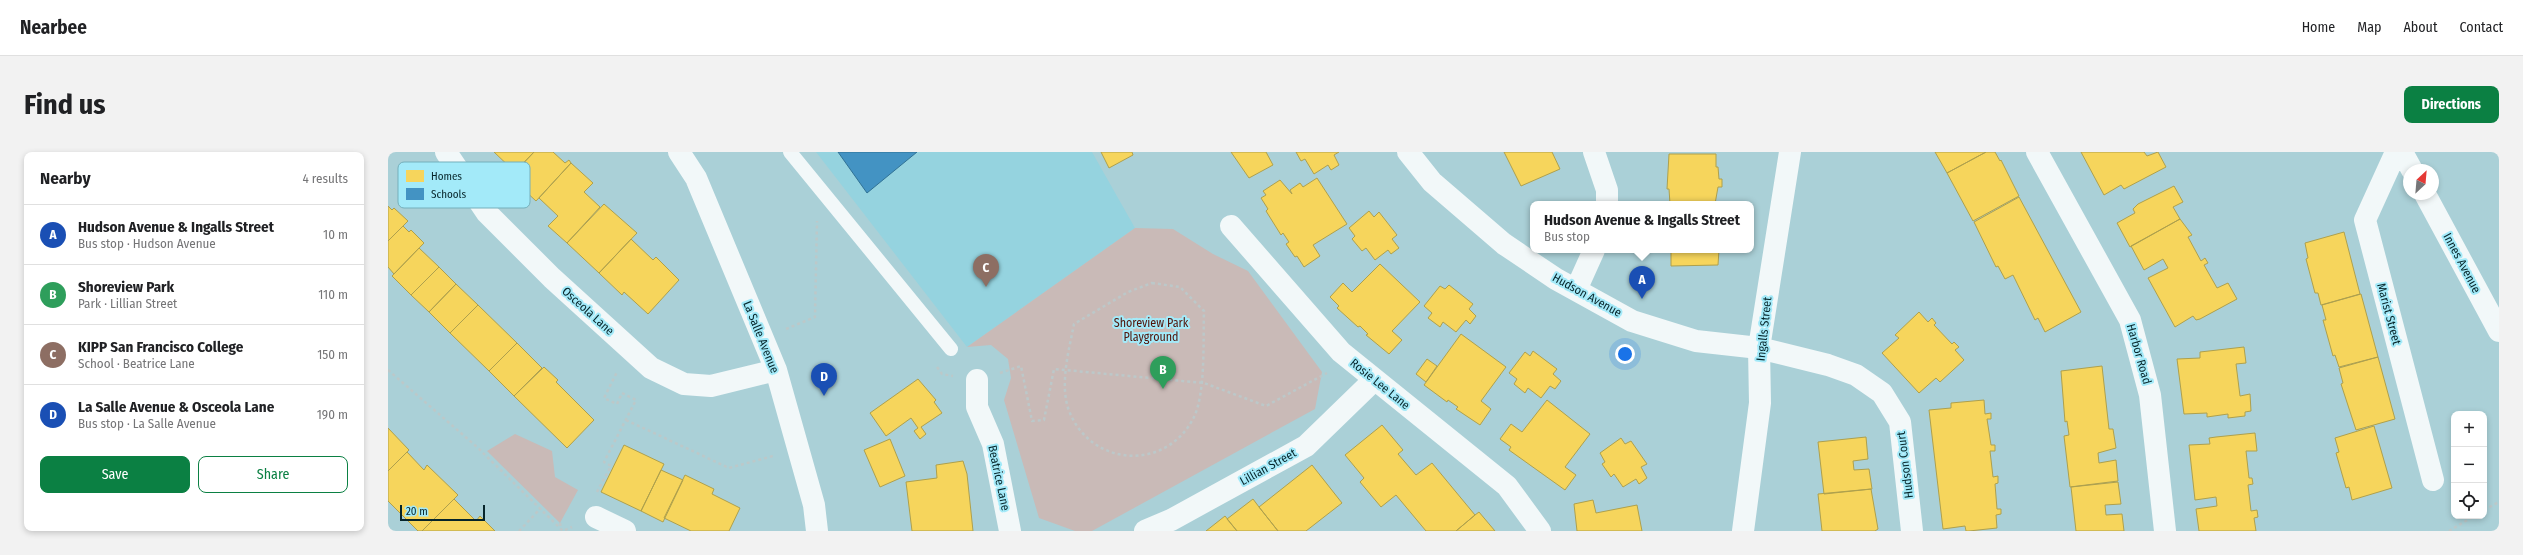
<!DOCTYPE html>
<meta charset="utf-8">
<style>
body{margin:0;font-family:"Fira Sans Condensed",sans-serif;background:#f2f2f2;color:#202124}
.controls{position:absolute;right:12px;bottom:12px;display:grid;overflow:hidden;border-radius:8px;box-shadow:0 2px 6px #0003}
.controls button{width:36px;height:36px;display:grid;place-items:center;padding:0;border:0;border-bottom:1px solid #e0e0e0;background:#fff;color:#202124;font:20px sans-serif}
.compass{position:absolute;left:2015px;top:12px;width:36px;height:36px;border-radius:50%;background:#fff;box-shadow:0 2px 6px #0003;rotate:26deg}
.scale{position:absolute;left:12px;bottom:10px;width:85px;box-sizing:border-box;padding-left:4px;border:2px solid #06252a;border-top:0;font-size:11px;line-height:14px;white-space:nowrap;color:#06252a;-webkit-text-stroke:3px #a3eaf9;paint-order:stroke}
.you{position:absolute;left:1237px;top:202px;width:14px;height:14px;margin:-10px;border:3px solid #fff;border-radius:50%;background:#1a73e8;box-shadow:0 0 0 6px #1a73e833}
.badge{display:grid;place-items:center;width:26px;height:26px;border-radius:50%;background:#0b8043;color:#fff;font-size:13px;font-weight:700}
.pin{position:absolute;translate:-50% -33px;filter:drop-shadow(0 1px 2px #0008)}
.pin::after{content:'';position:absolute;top:21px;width:14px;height:12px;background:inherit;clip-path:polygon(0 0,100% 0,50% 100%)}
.popup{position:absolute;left:1142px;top:49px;width:224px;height:52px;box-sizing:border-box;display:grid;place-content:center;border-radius:8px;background:#fff;filter:drop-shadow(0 1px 3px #0005);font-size:13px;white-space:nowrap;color:#757577}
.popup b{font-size:15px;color:#202124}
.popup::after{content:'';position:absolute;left:50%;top:100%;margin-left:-8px;border:8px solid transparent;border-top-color:#fff}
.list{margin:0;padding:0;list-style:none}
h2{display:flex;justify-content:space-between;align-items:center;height:52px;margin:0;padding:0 16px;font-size:17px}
h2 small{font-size:13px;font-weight:400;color:#757577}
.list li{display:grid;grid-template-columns:26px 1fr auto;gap:12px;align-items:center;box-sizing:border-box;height:60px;padding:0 16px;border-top:1px solid #e0e0e0}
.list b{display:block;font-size:15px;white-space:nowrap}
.list p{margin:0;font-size:13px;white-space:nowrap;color:#757577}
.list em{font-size:13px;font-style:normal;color:#757577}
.actions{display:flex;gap:8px;padding:12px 16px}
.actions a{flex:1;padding:9px 0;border:1px solid #0b8043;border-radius:8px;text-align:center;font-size:14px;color:#0b8043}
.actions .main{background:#0b8043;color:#fff}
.icon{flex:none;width:22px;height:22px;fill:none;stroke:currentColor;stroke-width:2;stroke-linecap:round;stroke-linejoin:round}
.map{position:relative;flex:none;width:2111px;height:379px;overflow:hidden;border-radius:8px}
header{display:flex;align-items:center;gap:24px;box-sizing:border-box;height:56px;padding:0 20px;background:#fff;border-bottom:1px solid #e0e0e0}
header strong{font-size:19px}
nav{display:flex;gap:22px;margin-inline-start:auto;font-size:14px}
.intro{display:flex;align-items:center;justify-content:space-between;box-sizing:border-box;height:96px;padding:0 24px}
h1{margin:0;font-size:28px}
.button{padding:10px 18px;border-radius:8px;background:#0b8043;color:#fff;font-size:14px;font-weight:700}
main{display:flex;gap:24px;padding:0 24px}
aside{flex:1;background:#fff;border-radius:8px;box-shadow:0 2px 6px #0003}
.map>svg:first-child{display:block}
.built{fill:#95d3df}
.green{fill:#c9bab7}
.homes{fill:#f6d55c;stroke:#aea04d}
.schools{fill:#4393c3;stroke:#317295}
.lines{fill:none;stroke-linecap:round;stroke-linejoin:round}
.path{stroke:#bcc8c9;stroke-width:2.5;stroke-dasharray:3 3;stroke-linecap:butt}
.lane{stroke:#f2f8f9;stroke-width:14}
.street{stroke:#f2f8f9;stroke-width:22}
.labels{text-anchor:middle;stroke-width:4;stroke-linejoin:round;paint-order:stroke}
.street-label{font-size:12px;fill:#06252a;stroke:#a3eaf9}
.park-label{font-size:12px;fill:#521309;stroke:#a3eaf9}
.key{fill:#a3eaf9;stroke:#74afbb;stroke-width:1}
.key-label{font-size:11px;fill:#06252a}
</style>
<header>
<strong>Nearbee</strong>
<nav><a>Home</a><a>Map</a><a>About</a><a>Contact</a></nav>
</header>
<div class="intro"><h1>Find us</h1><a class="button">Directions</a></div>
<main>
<aside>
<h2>Nearby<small>4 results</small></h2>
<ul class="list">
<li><span class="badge" style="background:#1a4fb4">A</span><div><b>Hudson Avenue &amp; Ingalls Street</b><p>Bus stop · Hudson Avenue</p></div><em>10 m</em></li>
<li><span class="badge" style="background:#2e9e5b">B</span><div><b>Shoreview Park</b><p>Park · Lillian Street</p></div><em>110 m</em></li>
<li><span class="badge" style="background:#8d6e63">C</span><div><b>KIPP San Francisco College</b><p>School · Beatrice Lane</p></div><em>150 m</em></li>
<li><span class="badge" style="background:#1a4fb4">D</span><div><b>La Salle Avenue &amp; Osceola Lane</b><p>Bus stop · La Salle Avenue</p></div><em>190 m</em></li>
</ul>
<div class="actions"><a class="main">Save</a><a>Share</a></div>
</aside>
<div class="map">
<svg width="2111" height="379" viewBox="0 0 2111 379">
<rect width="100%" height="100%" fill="#aad0d7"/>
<path class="built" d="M 428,0 L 704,0 L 747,76 L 579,195 Z"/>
<path class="green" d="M 747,76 L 785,77 L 825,102 L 860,119 L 934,220 L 927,257 L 704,379 L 687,379 L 651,366 L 616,248 L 623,226 L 620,207 L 603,193 L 579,195 Z
M 127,282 L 164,299 L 167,325 L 190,338 L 172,371 L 99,299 Z"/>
<path class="homes" d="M 106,0 L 146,0 L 127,20 Z
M 146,0 L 165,0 L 177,11 L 181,8 L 183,11 L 148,49 L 122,25 Z
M 713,0 L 744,0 L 745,3 L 721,16 Z
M 843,0 L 878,0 L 885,13 L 861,26 Z
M 908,0 L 951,0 L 946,3 L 951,13 L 943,18 L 940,13 L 926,22 L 917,7 L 913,9 Z
M 1116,0 L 1164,0 L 1172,17 L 1133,34 Z
M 1547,0 L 1598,0 L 1559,21 Z
M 1598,0 L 1607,0 L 1612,9 L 1613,8 L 1631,44 L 1585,69 L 1559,21 Z
M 1693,0 L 1756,0 L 1759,4 L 1770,0 L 1778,15 L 1736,37 L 1733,33 L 1716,43 Z
M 1281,2 L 1328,2 L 1328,15 L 1330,15 L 1331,27 L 1334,27 L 1334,35 L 1330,35 L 1327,52 L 1282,52 L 1281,37 L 1279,37 Z
M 183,11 L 205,31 L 196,40 L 212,55 L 179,91 L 160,74 L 170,64 L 151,46 Z
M 929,26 L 959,72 L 925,93 L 932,104 L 916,115 L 909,104 L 907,105 L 898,92 L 901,90 L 895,81 L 893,83 L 878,59 L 880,57 L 873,46 L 878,43 L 875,39 L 892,28 L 904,42 L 902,38 L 912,31 L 915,35 Z
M 1786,34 L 1795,50 L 1785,55 L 1792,67 L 1742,95 L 1729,71 L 1747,61 L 1745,57 L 1750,52 Z
M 1631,45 L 1693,160 L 1657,180 L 1650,166 L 1647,168 L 1625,123 L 1617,127 L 1610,114 L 1608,115 L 1586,70 Z
M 216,52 L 249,81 L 211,121 L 179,91 Z
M 0,54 L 4,58 L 6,56 L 20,69 L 0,89 Z
M 981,59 L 986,65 L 991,60 L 1009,83 L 1004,87 L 1011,96 L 1003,102 L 1000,98 L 987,108 L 978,96 L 974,99 L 964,87 L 967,84 L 961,76 Z
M 1792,67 L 1804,83 L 1800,85 L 1813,109 L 1817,106 L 1820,111 L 1816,113 L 1829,136 L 1840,131 L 1849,147 L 1812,167 L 1808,168 L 1805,164 L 1787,175 L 1760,126 L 1780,116 L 1775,107 L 1756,118 L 1743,94 Z
M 15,74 L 21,80 L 23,78 L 36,91 L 6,122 L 0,115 L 0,89 Z
M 1956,80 L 1972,142 L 1933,153 L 1930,141 L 1927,141 L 1918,107 L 1920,106 L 1917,91 Z
M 243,87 L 265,108 L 268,105 L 291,128 L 260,162 L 236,140 L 234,143 L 211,121 Z
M 31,96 L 51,115 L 23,143 L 4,124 Z
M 1283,98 L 1331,98 L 1330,113 L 1283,114 Z
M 992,112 L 1032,150 L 1004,179 L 1014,188 L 1001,202 L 978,183 L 980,182 L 972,174 L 970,175 L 949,156 L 951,154 L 942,145 L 955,131 L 964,140 Z
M 51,115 L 68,132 L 41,160 L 23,143 Z
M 68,132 L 90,153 L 62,181 L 41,160 Z
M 1061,133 L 1085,152 L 1081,157 L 1088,164 L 1082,172 L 1078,168 L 1068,180 L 1055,170 L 1052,175 L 1040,166 L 1044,161 L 1036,154 L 1052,134 L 1057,137 Z
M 1973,142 L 1990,205 L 1951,215 L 1947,203 L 1945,204 L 1935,168 L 1938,168 L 1934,153 Z
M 90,153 L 129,191 L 101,219 L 62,181 Z
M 1531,160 L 1540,170 L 1544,166 L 1548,171 L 1546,173 L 1564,192 L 1566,190 L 1571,195 L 1567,198 L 1576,208 L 1552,230 L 1548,226 L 1531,241 L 1494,201 L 1511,186 L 1507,183 Z
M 1073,182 L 1118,215 L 1093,249 L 1103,257 L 1092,273 L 1068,257 L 1070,255 L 1060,248 L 1059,250 L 1036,233 Z
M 129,191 L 154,216 L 126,244 L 101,219 Z
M 1856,195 L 1858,211 L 1848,212 L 1852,244 L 1862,242 L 1863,259 L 1857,260 L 1857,264 L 1840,266 L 1840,262 L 1819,265 L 1819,261 L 1796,262 L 1789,207 L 1812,206 L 1812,200 Z
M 1145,199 L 1169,217 L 1165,222 L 1173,229 L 1167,237 L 1162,234 L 1153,246 L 1140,236 L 1137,241 L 1126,232 L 1129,227 L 1121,221 L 1137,200 L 1142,204 Z
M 1990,205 L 2007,267 L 1968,278 L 1953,232 L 1955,231 L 1951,216 Z
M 1039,207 L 1049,214 L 1038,230 L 1028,222 Z
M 1714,214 L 1721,277 L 1725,277 L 1728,296 L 1710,301 L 1711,311 L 1728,308 L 1730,329 L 1682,335 L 1676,284 L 1681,283 L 1679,269 L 1677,270 L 1673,219 Z
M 156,215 L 170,228 L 168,230 L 206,268 L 179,296 L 126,244 Z
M 530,227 L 548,248 L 546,250 L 554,261 L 533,275 L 538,282 L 532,287 L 526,279 L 530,276 L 523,266 L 498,284 L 482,261 Z
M 1159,248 L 1202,282 L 1177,315 L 1188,323 L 1177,338 L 1121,298 L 1123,295 L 1112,287 L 1123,272 L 1134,280 Z
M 1596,248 L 1597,262 L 1603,261 L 1603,267 L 1599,267 L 1603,293 L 1607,293 L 1607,299 L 1602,299 L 1605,325 L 1610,324 L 1610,331 L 1607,332 L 1609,357 L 1613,357 L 1613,362 L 1608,363 L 1609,376 L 1581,379 L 1578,379 L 1577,374 L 1555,377 L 1541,258 L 1563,256 L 1563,251 Z
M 994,273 L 1015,298 L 1010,302 L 1028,323 L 1044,311 L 1087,363 L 1068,379 L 1038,379 L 1008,343 L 993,355 L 972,330 L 976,326 L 957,303 Z
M 1986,274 L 2004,336 L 1964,348 L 1961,335 L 1958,336 L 1948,301 L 1951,300 L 1947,286 Z
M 0,276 L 21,298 L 0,319 Z
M 1867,281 L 1869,299 L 1858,299 L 1861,326 L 1864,326 L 1865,332 L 1860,333 L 1863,359 L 1869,358 L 1870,365 L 1866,366 L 1868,379 L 1811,379 L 1808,357 L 1829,354 L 1828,345 L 1807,348 L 1801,293 L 1822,292 L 1821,286 L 1828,285 Z
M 1478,285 L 1480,307 L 1465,309 L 1466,318 L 1481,317 L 1484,337 L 1436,342 L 1430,290 Z
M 1233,286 L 1237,292 L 1243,289 L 1259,312 L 1253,315 L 1259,326 L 1251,332 L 1248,327 L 1235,335 L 1226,322 L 1223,325 L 1214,312 L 1217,310 L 1212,301 Z
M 502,287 L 517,324 L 492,335 L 476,298 Z
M 236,293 L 276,312 L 253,359 L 213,340 Z
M 19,300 L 36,318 L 39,313 L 70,343 L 34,379 L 30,379 L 0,349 L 0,319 Z
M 575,309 L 579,322 L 585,379 L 524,379 L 518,330 L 549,326 L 548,313 Z
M 924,313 L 954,351 L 918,379 L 890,379 L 871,355 Z
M 273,318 L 295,328 L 275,370 L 253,359 Z
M 297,323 L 326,337 L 324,342 L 352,356 L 341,379 L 303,379 L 276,366 Z
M 1730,330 L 1733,352 L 1717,353 L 1718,363 L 1734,362 L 1736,379 L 1688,379 L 1683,335 Z
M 1483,337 L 1490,377 L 1487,379 L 1434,379 L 1430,342 Z
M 66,347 L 88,369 L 92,364 L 107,379 L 34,379 Z
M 865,347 L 871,355 L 890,379 L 849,379 L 839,367 Z
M 1205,348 L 1208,361 L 1249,353 L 1254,379 L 1189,379 L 1186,352 Z
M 1091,360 L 1107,379 L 1068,379 L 1087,363 Z
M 837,364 L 849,379 L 818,379 Z"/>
<path class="schools" d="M 450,0 L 529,0 L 479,41 Z"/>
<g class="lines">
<path class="path" d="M 764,131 L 792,135 L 816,159 C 815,187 818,243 805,267 C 776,321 700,314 680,256 C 672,230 681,198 686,172 L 740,140 Z
M 398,177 L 427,165 L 429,69
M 549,215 L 554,222 L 565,224
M 0,218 L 89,295 L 175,379 L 184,375
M 612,221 L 633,214 L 644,269 L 656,268 L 666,217 L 816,231 L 878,254 L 939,221
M 238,268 L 341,316 L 385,304
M 209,340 L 223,314 L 216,310 L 248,248 L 234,241 L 229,252 L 216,246 L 229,220
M 2096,358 L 2111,350
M 172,371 L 173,376
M 131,379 L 153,356
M 2061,379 L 2086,364"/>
<path class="lane" d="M 402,0 L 563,197"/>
<path class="street" d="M 58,0 L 99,61 L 164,126 L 263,216 L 296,232 L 323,234 L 388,218
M 291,0 L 308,26 L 388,218 L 426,353 L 429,379
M 1020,0 L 1044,30 L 1116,92 L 1168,127 L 1244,169 L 1308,189 L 1371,196 L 1440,213 L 1468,223 L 1494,241 L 1512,270 L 1524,379
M 1206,0 L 1219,38 L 1219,52
M 1649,0 L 1742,168 L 1762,243 L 1777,379
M 2008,0 L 1977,68 L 2045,328
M 2014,0 L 2024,18
M 2037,42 L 2111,179
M 843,74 L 953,200 L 1119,334 L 1152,379
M 1188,138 L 1206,98
M 589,228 L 589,255 L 605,292 L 622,379
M 208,365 L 237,379
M 757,379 L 783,368 L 918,294 L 986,228
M 1355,379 L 1372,251 L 1371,196 L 1402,0"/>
</g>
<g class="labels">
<g class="street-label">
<text transform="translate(2074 111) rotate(62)" y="4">Innes Avenue</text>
<text transform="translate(1199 143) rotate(29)" y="4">Hudson Avenue</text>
<text transform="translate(200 159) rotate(42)" y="4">Osceola Lane</text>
<text transform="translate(2001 162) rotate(75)" y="4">Marist Street</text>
<text transform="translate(1376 177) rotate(-84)" y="4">Ingalls Street</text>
<text transform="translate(373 185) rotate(68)" y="4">La Salle Avenue</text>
<text transform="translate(1751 202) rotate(74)" y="4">Harbor Road</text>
<text transform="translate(992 232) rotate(39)" y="4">Rosie Lee Lane</text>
<text transform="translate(1517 313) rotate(-97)" y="4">Hudson Court</text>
<text transform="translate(880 315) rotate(-29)" y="4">Lillian Street</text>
<text transform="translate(611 326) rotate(78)" y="4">Beatrice Lane</text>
</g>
<g class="park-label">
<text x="763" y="175">Shoreview Park<tspan x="763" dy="14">Playground</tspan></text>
</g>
</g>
<rect x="10" y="10" width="132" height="46" rx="6" class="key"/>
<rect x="18" y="18" width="18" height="12" fill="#f6d55c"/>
<rect x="18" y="36" width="18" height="12" fill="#4393c3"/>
<g class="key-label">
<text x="43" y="28">Homes</text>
<text x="43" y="46">Schools</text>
</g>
</svg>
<div class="controls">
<button>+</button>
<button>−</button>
<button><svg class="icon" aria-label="locate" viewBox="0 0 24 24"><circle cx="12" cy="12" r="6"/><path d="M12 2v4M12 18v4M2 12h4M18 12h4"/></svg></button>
</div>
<svg class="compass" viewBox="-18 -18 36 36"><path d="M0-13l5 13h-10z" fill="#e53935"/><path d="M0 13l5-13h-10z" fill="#757577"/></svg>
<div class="scale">20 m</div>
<div class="you"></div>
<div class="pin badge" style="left:1254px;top:147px;background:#1a4fb4">A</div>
<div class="popup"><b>Hudson Avenue &amp; Ingalls Street</b>Bus stop</div>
<div class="pin badge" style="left:775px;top:237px;background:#2e9e5b">B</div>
<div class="pin badge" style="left:598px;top:135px;background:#8d6e63">C</div>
<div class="pin badge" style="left:436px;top:244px;background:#1a4fb4">D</div>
</div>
</main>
